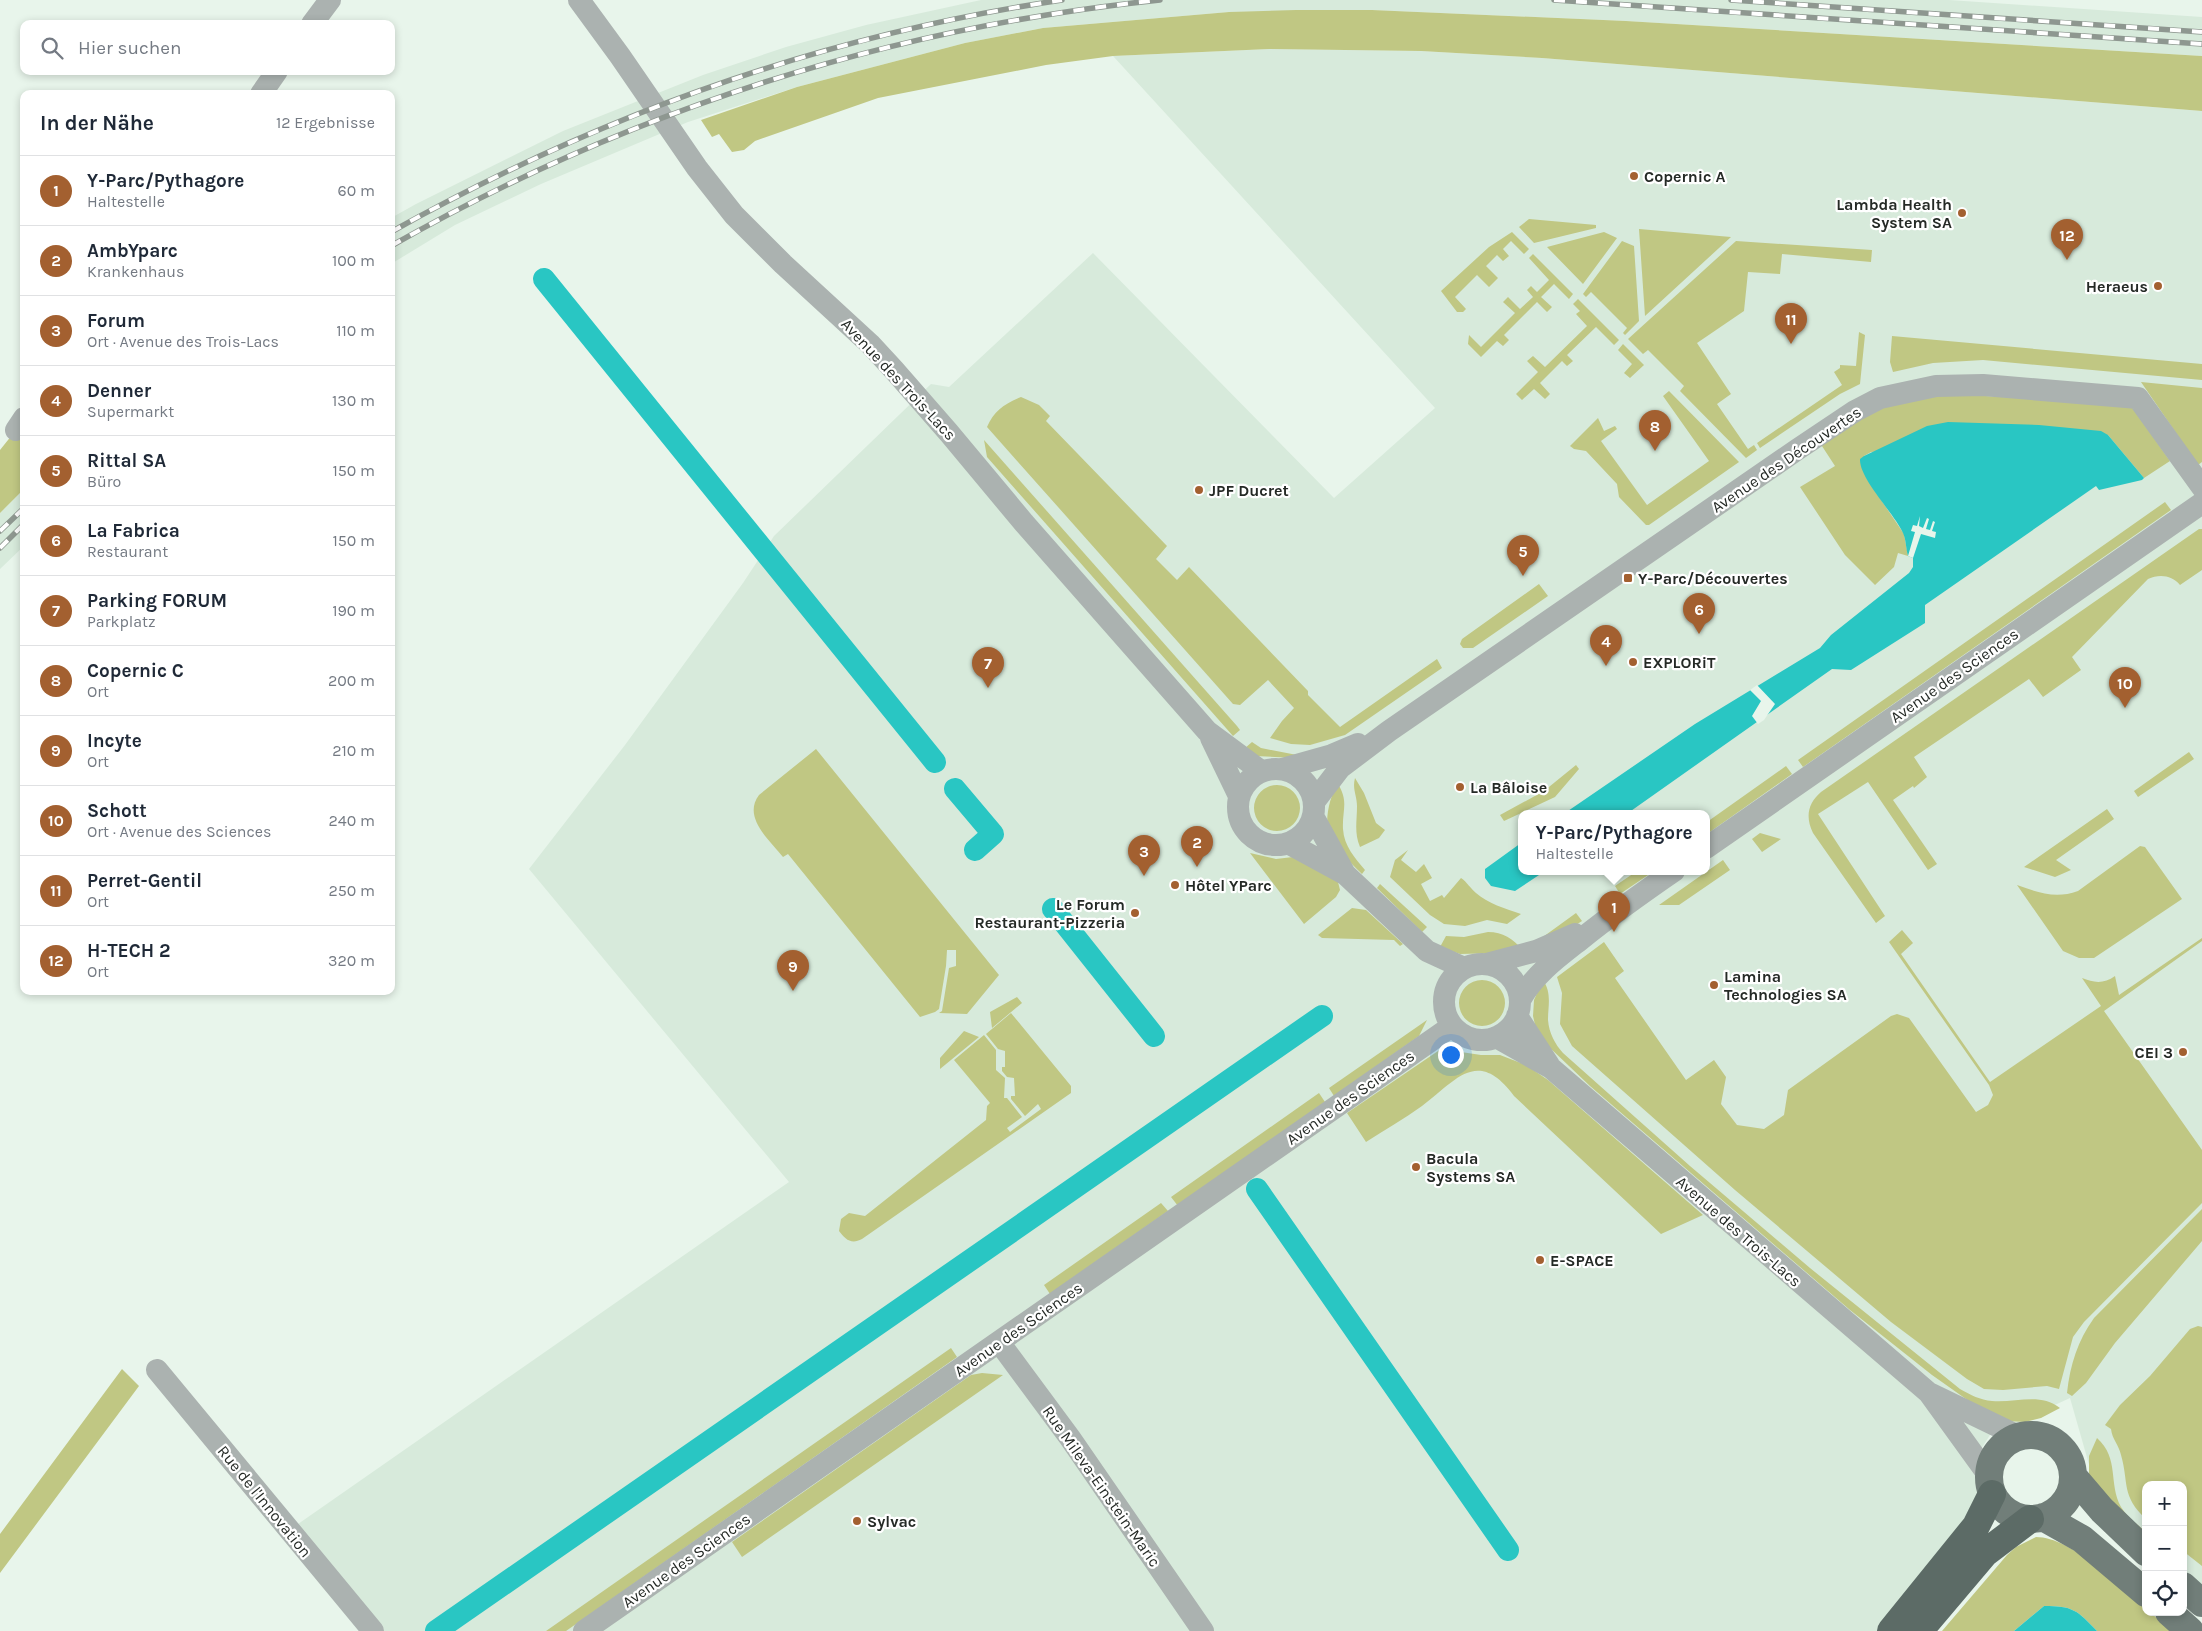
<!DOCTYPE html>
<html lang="de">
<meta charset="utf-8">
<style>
body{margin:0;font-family:Karla,sans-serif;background:#f2f2f3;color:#1f2937}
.controls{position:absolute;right:15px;bottom:15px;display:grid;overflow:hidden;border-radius:10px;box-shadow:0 2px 8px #0003}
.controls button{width:45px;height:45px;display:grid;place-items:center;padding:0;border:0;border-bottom:1px solid #e0e1e3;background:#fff;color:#1f2937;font:25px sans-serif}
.you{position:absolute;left:1450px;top:1054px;width:18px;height:18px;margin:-12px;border:4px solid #fff;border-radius:50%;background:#1a73e8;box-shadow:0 0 0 8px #1a73e833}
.badge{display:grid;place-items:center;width:32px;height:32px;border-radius:50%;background:#a36030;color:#fff;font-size:16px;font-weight:700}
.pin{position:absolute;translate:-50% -41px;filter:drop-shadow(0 1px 2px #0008)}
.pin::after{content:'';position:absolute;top:26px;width:18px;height:15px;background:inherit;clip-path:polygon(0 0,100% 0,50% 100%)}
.popup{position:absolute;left:1518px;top:810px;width:192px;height:65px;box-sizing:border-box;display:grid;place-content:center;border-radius:10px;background:#fff;filter:drop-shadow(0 1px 4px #0005);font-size:16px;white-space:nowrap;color:#747a83}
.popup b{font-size:19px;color:#1f2937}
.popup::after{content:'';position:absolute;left:50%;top:100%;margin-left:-10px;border:10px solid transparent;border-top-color:#fff}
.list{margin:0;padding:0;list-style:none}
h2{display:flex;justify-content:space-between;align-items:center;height:65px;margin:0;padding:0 20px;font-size:21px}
h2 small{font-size:16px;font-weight:400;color:#747a83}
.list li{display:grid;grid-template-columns:32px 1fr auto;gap:15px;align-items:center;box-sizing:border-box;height:70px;padding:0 20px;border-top:1px solid #e0e1e3}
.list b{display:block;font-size:19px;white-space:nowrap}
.list p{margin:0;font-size:16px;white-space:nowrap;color:#747a83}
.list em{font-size:16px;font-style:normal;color:#747a83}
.icon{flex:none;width:28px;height:28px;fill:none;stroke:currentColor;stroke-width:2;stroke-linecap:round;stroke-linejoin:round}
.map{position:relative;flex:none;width:2202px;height:1631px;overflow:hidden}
.search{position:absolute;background:#fff;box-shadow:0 2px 8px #0003;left:20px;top:20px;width:375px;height:55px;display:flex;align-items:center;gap:12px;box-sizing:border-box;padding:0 18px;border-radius:10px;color:#747a83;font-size:19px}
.panel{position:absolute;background:#fff;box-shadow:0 2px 8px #0003;left:20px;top:90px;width:375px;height:905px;border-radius:10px}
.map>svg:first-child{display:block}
.built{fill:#d7eadb;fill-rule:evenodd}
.green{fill:#c0c783}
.water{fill:#29c6c3}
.pier{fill:#e8f5eb}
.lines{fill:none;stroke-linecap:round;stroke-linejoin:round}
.canal{stroke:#29c6c3;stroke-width:22}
.minor{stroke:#abb2b0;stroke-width:22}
.major{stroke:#717e79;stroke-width:28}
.highway{stroke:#5c6b66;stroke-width:28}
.rail-casing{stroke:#8e9790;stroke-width:5.5}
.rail{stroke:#fff;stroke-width:4;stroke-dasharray:11;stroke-linecap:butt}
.poi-dot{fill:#a36030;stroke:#fff;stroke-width:2}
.labels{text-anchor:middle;stroke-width:4.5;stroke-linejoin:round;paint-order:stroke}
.poi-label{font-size:16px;font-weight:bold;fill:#252a26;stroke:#fff;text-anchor:start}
.street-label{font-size:16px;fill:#252a26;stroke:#fff}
</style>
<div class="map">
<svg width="2202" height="1631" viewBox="0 0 2202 1631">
<rect width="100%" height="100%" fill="#e8f5eb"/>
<path class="built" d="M 981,0 L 1949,0 L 2202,17 L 2202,56 L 1626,21 L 1372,10 L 1229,12 L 1043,28 L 965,43 L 797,87 L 688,122 L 541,184 L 455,225 L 391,264 L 391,218 L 416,204 L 563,131 L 703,75 L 786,47 L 866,25 Z
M 1269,49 L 1421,51 L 1542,58 L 2202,111 L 2202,1603 L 2183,1586 L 2183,1485 L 2146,1485 L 2146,1552 L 2102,1510 L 2070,1398 L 1990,1435 L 1981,1449 L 1977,1496 L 1917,1599 L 1891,1631 L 373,1631 L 288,1531 L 789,1182 L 529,869 L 625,745 L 743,583 L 774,536 L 931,384 L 949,387 L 1093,253 L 1334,498 L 1435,408 L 1113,56 ZM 1522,813 L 1706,813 L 1706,871 L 1522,871 Z
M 24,489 L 24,546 L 0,569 L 0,513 Z"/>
<path class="green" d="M 1296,10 L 1372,10 L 1626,21 L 2202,56 L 2202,111 L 1542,58 L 1421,51 L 1269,49 L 1113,56 L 1046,65 L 878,98 L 755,141 L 744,150 L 732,152 L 719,134 L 712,137 L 701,120 L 797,87 L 965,43 L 1043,28 L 1229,12 Z
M 1529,219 L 1596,225 L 1596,228 L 1534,243 L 1519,227 Z
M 1639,229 L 1731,237 L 1645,316 Z
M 1512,232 L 1529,249 L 1524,254 L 1511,241 L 1503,249 L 1509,256 L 1503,261 L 1497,255 L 1486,266 L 1498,278 L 1489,287 L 1477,275 L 1455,297 L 1466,309 L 1463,312 L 1457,312 L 1441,291 L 1489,247 Z
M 1604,232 L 1617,238 L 1583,284 L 1547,247 Z
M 1622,241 L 1634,246 L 1639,321 L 1625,335 L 1623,333 L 1627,328 L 1591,292 L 1586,297 L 1583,294 Z
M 1736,241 L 1872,250 L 1871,262 L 1782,254 L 1780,274 L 1748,272 L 1744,311 L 1697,343 L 1731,394 L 1717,404 L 1748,449 L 1754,445 L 1757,450 L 1746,458 L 1680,391 L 1684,386 L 1648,350 L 1643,354 L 1628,339 Z
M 1533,254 L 1573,294 L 1569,299 L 1554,284 L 1541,297 L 1552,307 L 1547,312 L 1537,302 L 1504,335 L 1509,340 L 1503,346 L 1497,341 L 1481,357 L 1468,344 L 1469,335 L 1481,347 L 1515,313 L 1503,302 L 1508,297 L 1520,309 L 1533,297 L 1527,290 L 1531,286 L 1537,292 L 1549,280 L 1529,258 Z
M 1578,299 L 1619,340 L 1614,345 L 1596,327 L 1567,355 L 1573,361 L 1567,366 L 1562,361 L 1540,383 L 1550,394 L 1545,399 L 1534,389 L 1522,400 L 1516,394 L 1538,372 L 1527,361 L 1533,356 L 1545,367 L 1587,326 L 1576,314 L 1580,311 L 1573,304 Z
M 1859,332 L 1865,335 L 1860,384 L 1840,394 L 1760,448 L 1757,443 L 1842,385 L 1834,372 L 1840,368 L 1840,365 L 1856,366 Z
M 1892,336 L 2202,364 L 2202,380 L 1983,360 L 1933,363 L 1893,372 L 1890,362 Z
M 1623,344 L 1644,365 L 1630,378 L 1624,373 L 1632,364 L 1618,350 Z
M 2141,382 L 2202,388 L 2202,462 L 2198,465 Z
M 1669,391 L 1739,462 L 1649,525 L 1646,525 L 1619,497 L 1617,484 L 1586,451 L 1574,449 L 1570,446 L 1598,418 L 1604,431 L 1615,426 L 1617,429 L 1601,441 L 1647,505 L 1709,461 L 1663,396 Z
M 1932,393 L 2130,404 L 2170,461 L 2144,478 L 2108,435 L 1871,452 L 1864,456 L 1867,479 L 1904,534 L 1908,556 L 1898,553 L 1894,567 L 1875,585 L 1845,555 L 1800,487 L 1835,466 L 1820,443 L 1882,407 Z
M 1021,397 L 1039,405 L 1050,416 L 1046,421 L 1167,546 L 1156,559 L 1177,580 L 1189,567 L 1308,691 L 1308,695 L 1340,727 L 1437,659 L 1442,668 L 1345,735 L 1310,745 L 1291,744 L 1270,738 L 1282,721 L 1294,708 L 1268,680 L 1240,705 L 1233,704 L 987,427 C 994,411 1004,404 1021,397 Z
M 16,430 L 24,436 L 24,489 L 0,513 L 0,450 Z
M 984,440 L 1237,726 L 1240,730 L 1233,736 L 987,457 Z
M 2165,502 L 2171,510 L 1803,767 L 1798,760 Z
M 2199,529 L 2202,529 L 2202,570 L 2180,585 C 2172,575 2159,574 2148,579 L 2072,657 L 2081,670 L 2043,697 L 2029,679 L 1914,757 L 1927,777 L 1914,788 L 1913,786 L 1893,800 L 1937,864 L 1928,870 L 1868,782 L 1818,814 L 1885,916 L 1876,923 L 1813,833 C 1805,817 1808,803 1821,792 Z
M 1539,584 L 1548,596 L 1473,648 L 1463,648 L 1460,644 L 1462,639 Z
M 1252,742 L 1261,748 L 1297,755 L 1294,758 L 1255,756 L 1244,749 Z
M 816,749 L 999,975 L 967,1014 L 939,1013 L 942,1011 L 949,968 L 956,966 L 956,950 L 947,950 L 946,966 L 939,1009 L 935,1012 L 920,1017 L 788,854 L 783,857 C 770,840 742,818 759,795 Z
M 2189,752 L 2194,759 L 2138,797 L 2134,791 Z
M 1576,765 L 1579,769 L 1555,797 L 1504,821 L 1500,815 L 1544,791 Z
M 1786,766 L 1792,774 L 1707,834 L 1707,822 Z
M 1355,778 L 1364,793 L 1376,823 L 1385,830 L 1379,838 L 1360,847 C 1354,832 1357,822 1357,806 C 1357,796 1352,789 1355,778 Z
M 1338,784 C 1349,802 1342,810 1343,829 C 1344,846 1355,858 1365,870 L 1362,874 C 1350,862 1335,849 1329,834 C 1324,820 1330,795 1338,784 Z
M1254 808a23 23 0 1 1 46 0a23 23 0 1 1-46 0Z
M 2107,809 L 2114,819 L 2056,860 L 2071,870 L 2055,877 L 2024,867 Z
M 1760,833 L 1781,839 L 1762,852 L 1752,839 Z
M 2140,846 L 2145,847 L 2182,899 L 2094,958 L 2079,958 L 2063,951 L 2017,885 C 2039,893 2056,899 2078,891 Z
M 1408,850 L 1401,860 L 1416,872 L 1424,864 L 1432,878 L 1421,884 L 1430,901 L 1442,895 L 1444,898 L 1461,878 C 1467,882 1470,888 1476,893 C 1487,903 1506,909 1521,914 L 1507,924 L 1487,920 L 1465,926 L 1444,924 L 1430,915 L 1390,877 L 1395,860 Z
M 1250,853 L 1276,859 L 1293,857 L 1338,882 L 1340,890 L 1336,897 L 1304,924 Z
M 1723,860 L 1730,870 L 1679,905 L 1659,905 Z
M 1637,871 L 1654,871 L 1620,894 L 1615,886 Z
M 1380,884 L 1427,927 L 1422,932 L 1377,888 Z
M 1352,908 L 1366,910 L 1403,944 L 1400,946 L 1394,940 L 1322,938 L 1318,935 Z
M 1576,913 L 1582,921 L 1568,930 L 1536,942 Z
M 1902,930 L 1913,943 L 1901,954 L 1990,1082 L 2101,1006 L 2082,978 C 2094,983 2104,984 2115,976 L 2119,995 L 2202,938 L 2202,941 L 2104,1011 L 2202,1150 L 2202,1203 L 2084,1322 L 2073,1337 L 2059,1389 L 2047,1386 L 2003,1390 L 1984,1389 L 1967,1379 L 1891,1322 L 1735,1190 L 1572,1046 L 1560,1024 L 1562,993 L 1557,977 L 1604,942 L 1624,971 L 1615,978 L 1686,1080 L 1714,1060 L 1726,1077 L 1721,1104 L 1737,1125 L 1764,1129 L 1784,1115 L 1788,1090 L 1891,1016 L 1897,1014 L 1909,1018 L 1976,1112 L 1988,1105 L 1993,1095 L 1989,1085 L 1889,942 Z
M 1488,932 C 1503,932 1513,939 1522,949 L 1500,953 L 1460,954 L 1440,947 L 1446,936 L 1464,937 Z
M1459 1003a23 23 0 1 1 46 0a23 23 0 1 1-46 0Z
M 1543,980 C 1552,993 1548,1006 1548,1020 C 1549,1033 1555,1044 1563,1053 L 1690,1166 L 1810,1268 L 1960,1389 C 1971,1395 1980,1400 1992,1401 C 2016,1403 2040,1392 2060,1408 L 2041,1418 L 2025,1422 L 2007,1421 L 1983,1411 L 1932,1375 L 1850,1310 L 1590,1086 L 1548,1046 L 1536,1029 L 1533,1016 L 1534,1000 Z
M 1017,997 L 1022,1003 L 992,1028 L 990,1012 Z
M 1011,1013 L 1071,1086 L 1071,1093 L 862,1239 C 851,1245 845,1239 839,1231 L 841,1219 L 849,1213 L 865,1216 L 986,1120 L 987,1106 L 990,1103 L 954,1060 L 984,1035 L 996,1050 L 996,1070 L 1005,1078 L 1004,1098 L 1007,1098 L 1022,1117 L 1007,1128 L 1010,1132 L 1041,1109 L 1038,1104 L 1025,1116 L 1011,1099 L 1011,1096 L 1015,1096 L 1014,1078 L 1007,1077 L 1002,1071 L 1002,1067 L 1005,1067 L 1005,1051 L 998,1049 L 986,1034 Z
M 1427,1020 L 1419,1036 L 1334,1096 L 1329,1088 Z
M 964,1031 L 979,1037 L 940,1069 L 940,1058 Z
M 1441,1049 L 1481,1055 L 1500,1055 L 1526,1065 L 1548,1080 L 1703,1215 L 1661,1234 L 1514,1096 C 1477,1046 1455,1082 1422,1106 C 1404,1119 1384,1130 1366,1142 L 1347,1113 Z
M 1319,1093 L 1325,1102 L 1178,1206 L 1171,1197 Z
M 1161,1203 L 1168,1211 L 1050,1294 L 1044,1285 Z
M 2202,1209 L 2202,1241 L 2115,1343 L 2086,1383 L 2072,1396 L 2067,1393 C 2070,1365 2078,1340 2094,1318 Z
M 2198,1326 L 2202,1327 L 2202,1566 L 2183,1551 L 2183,1485 L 2146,1485 L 2146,1519 C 2121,1496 2129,1483 2121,1455 C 2119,1445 2112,1439 2111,1429 L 2105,1425 L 2120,1405 L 2150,1376 L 2190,1329 Z
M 951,1348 L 957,1357 L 566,1631 L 546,1631 Z
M 122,1369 L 139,1386 L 0,1573 L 0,1534 Z
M 982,1373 L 1003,1375 L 742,1557 L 732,1542 L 971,1375 Z
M 2097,1438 C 2120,1459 2108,1483 2121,1507 C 2127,1517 2137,1524 2146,1532 L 2146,1541 L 2089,1477 L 2089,1456 Z
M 2036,1537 C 2072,1537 2118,1586 2146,1608 L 2146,1612 L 2150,1612 L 2171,1631 L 2097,1631 C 2077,1610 2073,1606 2044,1606 L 2014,1631 L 1942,1631 L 2007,1555 L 2016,1547 Z"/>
<path class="water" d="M 1948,422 L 2039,425 L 2101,431 L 2108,435 L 2144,478 L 2142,480 L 2099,490 L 2096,486 L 1925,605 L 1925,623 L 1851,670 L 1832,669 L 1628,813 L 1565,813 L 1695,724 L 1820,648 L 1831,635 L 1909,573 L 1913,567 L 1913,558 L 1908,556 C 1906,549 1906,539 1903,533 C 1894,513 1859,479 1860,459 L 1864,456 L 1927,426 Z
M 1521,843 L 1522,871 L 1545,871 L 1515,891 L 1491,886 L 1485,878 L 1485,869 Z
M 2044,1606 C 2073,1606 2077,1610 2097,1631 L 2014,1631 Z"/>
<path class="pier" d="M 1920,516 L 1919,526 L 1923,528 L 1927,518 L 1929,519 L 1926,529 L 1930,530 L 1933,521 L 1935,522 L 1932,531 L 1936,532 L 1935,538 L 1921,534 L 1913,558 L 1908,556 L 1915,532 L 1911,531 L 1913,525 L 1917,526 Z
M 1757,685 L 1775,704 L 1764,720 L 1758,724 L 1752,716 L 1761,701 L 1750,690 Z"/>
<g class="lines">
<path class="canal" d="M 544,279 L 935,762
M 955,789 L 993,834 L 975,850
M 1053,909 L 1154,1036
M 1257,1189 L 1508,1550
M 436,1631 L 1322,1016"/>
<path class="minor" d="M 579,0 L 620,56 L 697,168 L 734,215 L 783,264 L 870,344 L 894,370 L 949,433 L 1024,523 L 1207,731 L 1261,771
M 312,24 L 330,0
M 261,94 L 277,71
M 16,430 L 24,418
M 1211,738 L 1239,796
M1238 807a38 38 0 1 1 76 0a38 38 0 1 1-76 0Z
M 1282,769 L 1332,755 L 1358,744
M 1314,802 L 1340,768 L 1389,731 L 1798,449 L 1855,411 L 1880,398 L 1936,386 L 1983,385 L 2138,398 L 2202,487
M 1313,816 L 1345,874
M 1288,843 L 1345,874 L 1427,951 L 1464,968
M 1706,848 L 2202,503
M1444 1002a38 38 0 1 1 76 0a38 38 0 1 1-76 0Z
M 1487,964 L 1536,951 L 1575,934
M 1520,1000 C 1535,974 1557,958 1580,940 C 1610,916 1642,893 1674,871
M 1517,1016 L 1549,1065
M 1496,1037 L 1551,1068 L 1929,1393 L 1989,1476
M 999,1342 L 1070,1438 L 1203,1631
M 157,1370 L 373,1631
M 1931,1394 L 2020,1437
M 584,1631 L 1452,1026"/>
<path class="major" d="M1989 1477a42 42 0 1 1 84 0a42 42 0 1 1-84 0Z
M 2073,1476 L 2102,1510 L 2146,1552
M 2043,1517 L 2082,1539 L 2146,1593
M 2183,1586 L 2202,1603
M 2169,1612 L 2190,1631"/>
<path class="highway" d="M 1891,1631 L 1976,1526 L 1992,1494
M 1919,1631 L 1985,1553 L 2030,1519"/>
<g class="rail-casing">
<path id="rail" d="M 1554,0 L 2202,44
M 1731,0 L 2202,32
M 391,232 C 599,115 825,35 1062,0
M 391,246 C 628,111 888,28 1160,0
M 0,531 L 24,508
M 0,548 L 24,524"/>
</g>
<use href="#rail" class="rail"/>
</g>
<g class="poi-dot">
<circle cx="1634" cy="176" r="5"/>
<circle cx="1962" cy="213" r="5"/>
<circle cx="2158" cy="286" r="5"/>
<circle cx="1199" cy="490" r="5"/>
<rect x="1623" y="573" width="10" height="10" rx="2.5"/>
<circle cx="1633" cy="662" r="5"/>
<circle cx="1460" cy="787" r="5"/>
<circle cx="1175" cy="885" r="5"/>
<circle cx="1135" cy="913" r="5"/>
<circle cx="1714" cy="985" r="5"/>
<circle cx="2183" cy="1052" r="5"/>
<circle cx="1416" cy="1167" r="5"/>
<circle cx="1540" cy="1260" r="5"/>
<circle cx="857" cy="1521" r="5"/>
</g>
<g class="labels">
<g class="poi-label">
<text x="1644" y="182">Copernic A</text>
<text x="1952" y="210" text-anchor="end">Lambda Health<tspan x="1952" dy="18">System SA</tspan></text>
<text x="2148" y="292" text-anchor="end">Heraeus</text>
<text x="1209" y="496">JPF Ducret</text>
<text x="1638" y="584">Y-Parc/Découvertes</text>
<text x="1643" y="668">EXPLORiT</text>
<text x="1470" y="793">La Bâloise</text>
<text x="1185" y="891">Hôtel YParc</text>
<text x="1125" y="910" text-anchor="end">Le Forum<tspan x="1125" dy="18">Restaurant-Pizzeria</tspan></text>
<text x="1724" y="982">Lamina<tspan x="1724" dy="18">Technologies SA</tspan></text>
<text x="2173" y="1058" text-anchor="end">CEI 3</text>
<text x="1426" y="1164">Bacula<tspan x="1426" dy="18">Systems SA</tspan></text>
<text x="1550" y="1266">E-SPACE</text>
<text x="867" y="1527">Sylvac</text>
</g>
<g class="street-label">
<text transform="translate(899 379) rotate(47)" y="6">Avenue des Trois-Lacs</text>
<text transform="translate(1786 459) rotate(-34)" y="6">Avenue des Découvertes</text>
<text transform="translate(1954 675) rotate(-35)" y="6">Avenue des Sciences</text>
<text transform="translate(1350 1097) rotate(-35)" y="6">Avenue des Sciences</text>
<text transform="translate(1739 1231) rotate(41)" y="6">Avenue des Trois-Lacs</text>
<text transform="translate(1018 1329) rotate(-35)" y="6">Avenue des Sciences</text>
<text transform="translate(1102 1486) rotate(55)" y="6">Rue Mileva-Einstein-Maric</text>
<text transform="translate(265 1501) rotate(51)" y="6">Rue de l'Innovation</text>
<text transform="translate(686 1560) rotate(-35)" y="6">Avenue des Sciences</text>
</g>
</g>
</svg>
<div class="controls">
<button>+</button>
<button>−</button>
<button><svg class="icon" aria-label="locate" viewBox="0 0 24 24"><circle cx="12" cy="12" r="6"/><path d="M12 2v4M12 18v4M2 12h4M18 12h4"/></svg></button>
</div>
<div class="you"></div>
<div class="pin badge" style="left:1614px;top:932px">1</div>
<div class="popup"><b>Y-Parc/Pythagore</b>Haltestelle</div>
<div class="pin badge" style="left:1197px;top:867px">2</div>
<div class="pin badge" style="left:1144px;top:876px">3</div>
<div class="pin badge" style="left:1606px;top:666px">4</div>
<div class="pin badge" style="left:1523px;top:576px">5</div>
<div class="pin badge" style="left:1699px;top:634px">6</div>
<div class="pin badge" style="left:988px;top:688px">7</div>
<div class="pin badge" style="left:1655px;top:451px">8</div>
<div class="pin badge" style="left:793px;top:991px">9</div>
<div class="pin badge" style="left:2125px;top:708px">10</div>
<div class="pin badge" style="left:1791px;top:344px">11</div>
<div class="pin badge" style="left:2067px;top:260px">12</div>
<div class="search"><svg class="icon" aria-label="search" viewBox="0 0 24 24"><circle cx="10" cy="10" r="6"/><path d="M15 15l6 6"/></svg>Hier suchen</div>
<section class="panel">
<h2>In der Nähe<small>12 Ergebnisse</small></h2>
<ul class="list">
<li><span class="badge">1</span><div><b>Y-Parc/Pythagore</b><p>Haltestelle</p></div><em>60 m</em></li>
<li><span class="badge">2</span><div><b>AmbYparc</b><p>Krankenhaus</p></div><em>100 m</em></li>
<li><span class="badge">3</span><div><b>Forum</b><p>Ort · Avenue des Trois-Lacs</p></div><em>110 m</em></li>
<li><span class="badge">4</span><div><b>Denner</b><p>Supermarkt</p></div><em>130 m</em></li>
<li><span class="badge">5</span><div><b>Rittal SA</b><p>Büro</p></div><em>150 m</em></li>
<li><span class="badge">6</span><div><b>La Fabrica</b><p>Restaurant</p></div><em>150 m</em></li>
<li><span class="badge">7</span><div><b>Parking FORUM</b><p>Parkplatz</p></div><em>190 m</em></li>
<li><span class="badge">8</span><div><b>Copernic C</b><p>Ort</p></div><em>200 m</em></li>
<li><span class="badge">9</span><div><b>Incyte</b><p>Ort</p></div><em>210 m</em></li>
<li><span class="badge">10</span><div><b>Schott</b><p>Ort · Avenue des Sciences</p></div><em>240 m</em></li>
<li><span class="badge">11</span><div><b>Perret-Gentil</b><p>Ort</p></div><em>250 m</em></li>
<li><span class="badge">12</span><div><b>H-TECH 2</b><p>Ort</p></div><em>320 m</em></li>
</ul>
</section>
</div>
